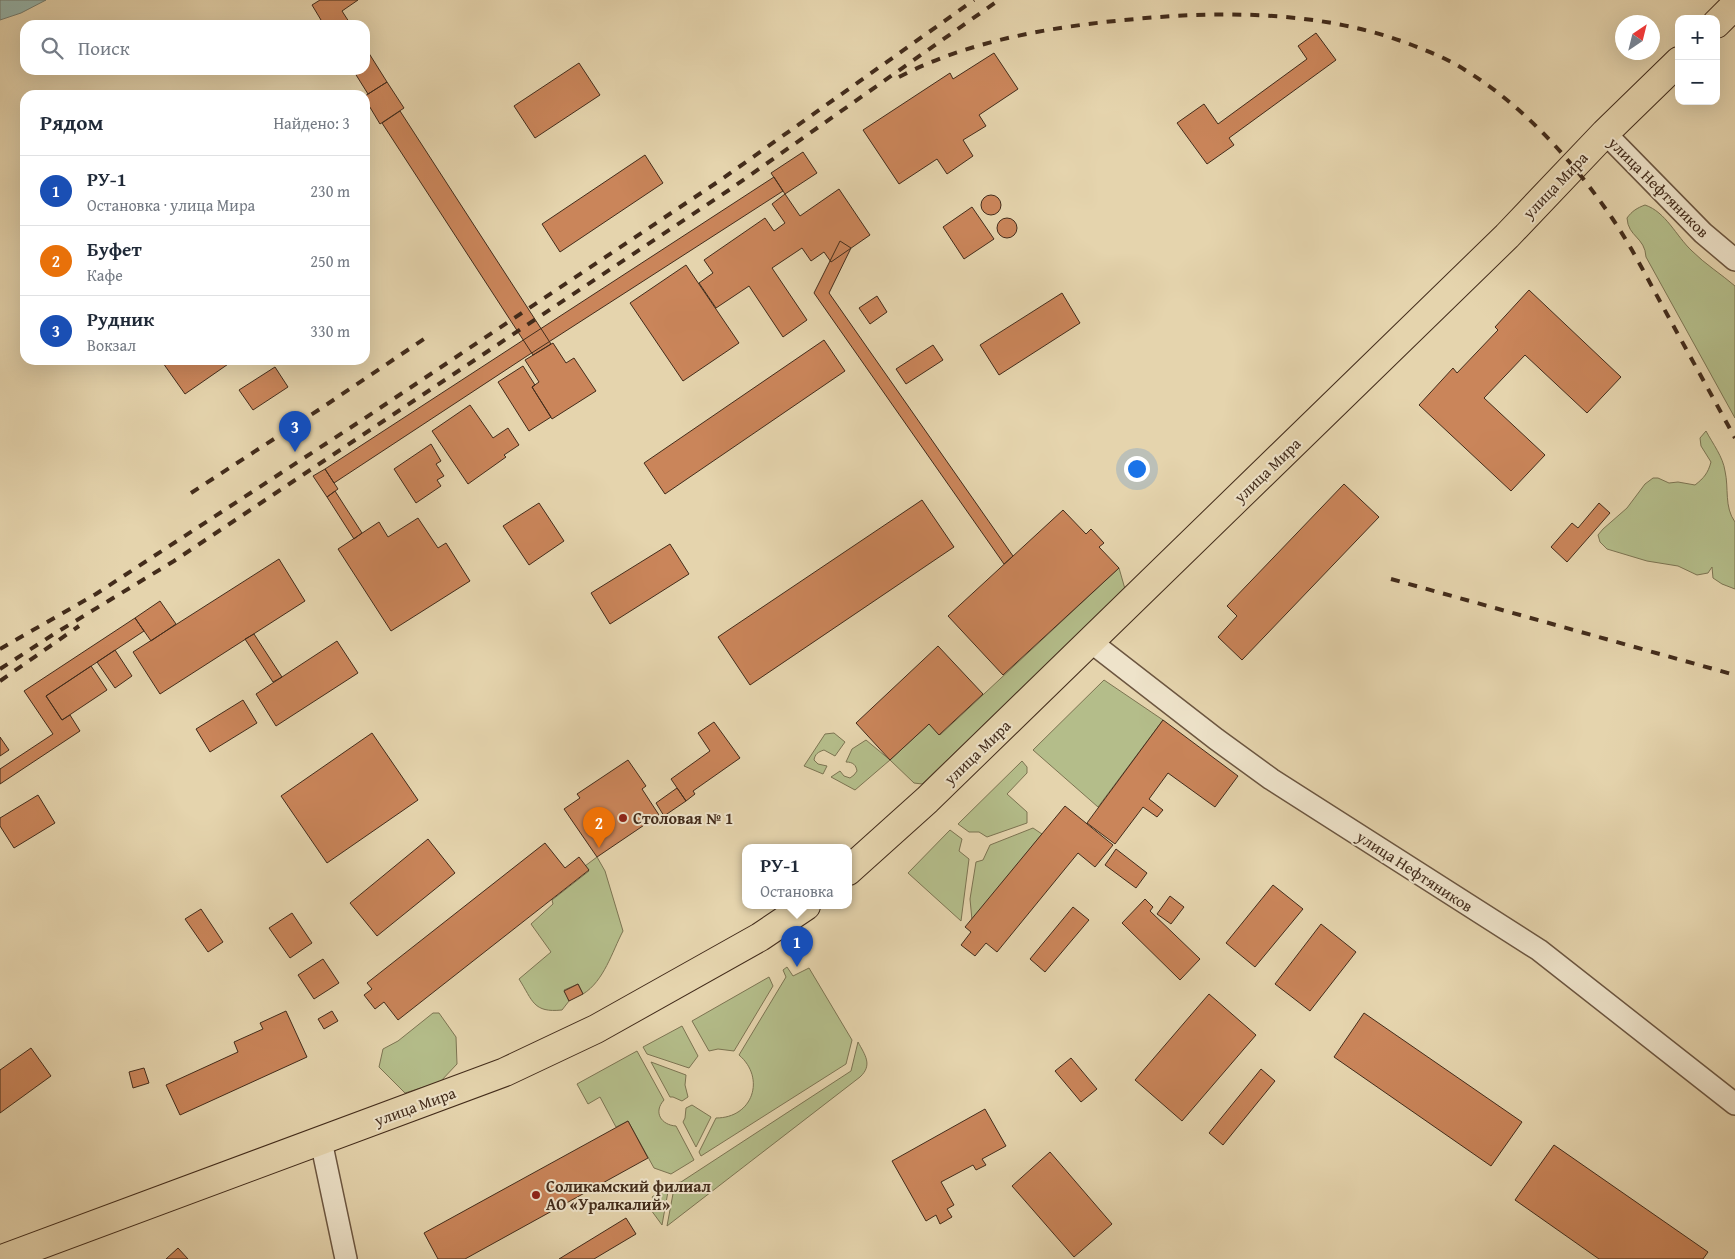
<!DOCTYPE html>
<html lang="ru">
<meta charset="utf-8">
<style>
body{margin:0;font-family:"Gentium Book Plus",serif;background:#f6f6f7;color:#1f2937}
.controls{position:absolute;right:15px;top:15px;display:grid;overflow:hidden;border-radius:10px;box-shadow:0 5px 20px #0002}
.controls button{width:45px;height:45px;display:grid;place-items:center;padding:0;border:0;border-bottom:1px solid #e0e1e3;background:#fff;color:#1f2937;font:25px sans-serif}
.compass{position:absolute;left:1615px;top:15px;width:45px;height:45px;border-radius:50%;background:#fff;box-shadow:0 5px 20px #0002;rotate:35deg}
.you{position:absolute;left:1136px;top:468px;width:18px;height:18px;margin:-12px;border:4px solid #fff;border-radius:50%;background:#1a73e8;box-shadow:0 0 0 8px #1a73e833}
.badge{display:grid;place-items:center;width:32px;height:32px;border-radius:50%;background:#8f2418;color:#fff;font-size:16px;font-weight:700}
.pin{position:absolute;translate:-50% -41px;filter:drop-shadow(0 1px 2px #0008)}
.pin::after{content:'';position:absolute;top:26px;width:18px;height:15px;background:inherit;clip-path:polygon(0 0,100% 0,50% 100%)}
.popup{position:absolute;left:742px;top:844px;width:110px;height:65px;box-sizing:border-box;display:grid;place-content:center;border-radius:10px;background:#fff;filter:drop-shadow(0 1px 4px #0005);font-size:16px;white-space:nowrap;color:#747a83}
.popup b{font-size:19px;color:#1f2937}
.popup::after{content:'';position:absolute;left:50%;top:100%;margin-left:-10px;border:10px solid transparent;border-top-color:#fff}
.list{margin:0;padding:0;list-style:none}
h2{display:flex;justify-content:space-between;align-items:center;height:65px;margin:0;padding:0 20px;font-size:21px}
h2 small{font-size:16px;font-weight:400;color:#747a83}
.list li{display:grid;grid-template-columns:32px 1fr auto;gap:15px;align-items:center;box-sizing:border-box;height:70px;padding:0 20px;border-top:1px solid #e0e1e3}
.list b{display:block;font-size:19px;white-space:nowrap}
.list p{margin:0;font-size:16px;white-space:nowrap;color:#747a83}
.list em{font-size:16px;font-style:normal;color:#747a83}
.icon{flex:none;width:28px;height:28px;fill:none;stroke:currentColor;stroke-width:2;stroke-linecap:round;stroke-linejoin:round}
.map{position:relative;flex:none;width:1735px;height:1259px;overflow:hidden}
.search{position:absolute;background:#fff;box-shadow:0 5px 20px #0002;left:20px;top:20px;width:350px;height:55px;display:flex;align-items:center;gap:12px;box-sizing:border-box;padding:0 18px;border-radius:15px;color:#747a83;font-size:19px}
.panel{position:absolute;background:#fff;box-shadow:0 5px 20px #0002;left:20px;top:90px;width:350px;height:275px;border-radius:15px}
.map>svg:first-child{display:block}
.green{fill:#b4bd8a;stroke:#7c7452}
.water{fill:#96b7af;stroke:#757f74}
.building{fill:#ca855a;stroke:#432c1b}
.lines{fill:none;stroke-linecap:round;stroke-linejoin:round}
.minor-casing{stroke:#6c5640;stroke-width:24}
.highway-casing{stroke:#432c1b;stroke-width:30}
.minor{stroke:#eee3ca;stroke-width:21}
.highway{stroke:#e5d4ad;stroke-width:28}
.rail{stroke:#432c1b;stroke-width:4;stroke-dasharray:9 9;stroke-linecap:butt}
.poi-dot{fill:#8f2418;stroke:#eee3ca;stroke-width:2}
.labels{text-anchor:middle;stroke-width:4;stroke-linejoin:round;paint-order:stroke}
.street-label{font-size:16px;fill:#432c1b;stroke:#eee3ca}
.poi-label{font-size:16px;font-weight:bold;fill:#432c1b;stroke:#eee3ca;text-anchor:start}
</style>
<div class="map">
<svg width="1735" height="1259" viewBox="0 0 1735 1259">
<rect width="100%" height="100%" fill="#e5d4ad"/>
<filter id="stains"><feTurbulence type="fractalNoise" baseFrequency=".004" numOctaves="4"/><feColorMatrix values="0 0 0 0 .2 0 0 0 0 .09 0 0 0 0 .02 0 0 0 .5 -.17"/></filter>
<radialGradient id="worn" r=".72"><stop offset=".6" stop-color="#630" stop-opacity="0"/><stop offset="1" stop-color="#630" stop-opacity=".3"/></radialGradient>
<path class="green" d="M 1645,205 C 1666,212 1676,236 1692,251 C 1705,264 1721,274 1735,286 L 1735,418 L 1646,257 C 1645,237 1628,237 1627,218 C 1632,211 1637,208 1645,205 Z
M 1706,431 C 1713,444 1723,457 1725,471 C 1729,488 1724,507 1735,522 L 1735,589 L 1722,584 L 1713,578 L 1712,567 L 1708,573 L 1697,575 L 1678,566 L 1647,561 L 1607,549 L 1600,542 L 1598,535 L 1603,529 L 1627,508 L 1645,484 L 1653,478 L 1658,478 L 1669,483 L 1678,482 L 1695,485 C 1704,478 1708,473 1711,462 L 1701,446 L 1700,438 Z
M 1119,568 L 1125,589 L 922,784 L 914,783 L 890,760 L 855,790 L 831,777 L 840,771 L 844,776 L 850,778 L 854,775 L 857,771 C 856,765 853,762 846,762 L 852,749 L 866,740 L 890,760 L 929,724 L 940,735 Z
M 1104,680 L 1163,720 L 1098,807 L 1033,750 Z
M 834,733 L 845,742 L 835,756 L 824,750 C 818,752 815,754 814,760 L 818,764 L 827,766 L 823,774 L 804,766 L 825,734 Z
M 1022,761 L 1027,767 L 1027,773 L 1007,794 L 1027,812 L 1027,823 L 987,837 L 979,832 L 969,832 L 958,824 Z
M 1033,828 L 1042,834 L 972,920 L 970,899 L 976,862 L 983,860 L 990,845 Z
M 950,830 L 962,839 L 959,851 L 969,859 L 961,921 L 908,873 Z
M 597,857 L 605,871 L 623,931 C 612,952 604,981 583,994 L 578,984 L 564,990 L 569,1001 L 562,1010 C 533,1013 533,1001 519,979 L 551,952 L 531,924 L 553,904 L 552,900 L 589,871 L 585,866 Z
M 787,967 L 793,976 L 809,968 L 852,1040 L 846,1064 L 701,1156 L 699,1152 L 716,1118 C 753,1118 766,1078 739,1055 L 786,977 L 783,970 Z
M 769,977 L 773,986 L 734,1051 L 718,1049 L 709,1051 L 692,1021 Z
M 433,1013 L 439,1013 L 456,1037 L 457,1064 L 440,1082 L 405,1093 L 379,1067 L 383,1049 L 398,1041 Z
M 682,1026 L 698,1056 L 689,1068 L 647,1054 L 643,1047 Z
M 858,1042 C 865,1055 873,1065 860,1077 L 667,1226 L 675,1183 L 681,1182 L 851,1071 Z
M 637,1051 L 664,1100 C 653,1112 661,1125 676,1126 L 694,1160 L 671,1174 L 654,1168 L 628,1121 L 616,1127 L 600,1097 L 588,1104 L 577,1084 Z
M 651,1062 L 686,1075 L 685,1085 L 688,1097 L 682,1101 L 673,1097 L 670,1097 Z
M 692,1105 L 711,1117 L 696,1147 L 683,1122 L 685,1118 L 686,1108 Z
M 669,1186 L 662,1225 L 651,1210 L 658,1206 L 652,1197 Z"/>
<path class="water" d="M 0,0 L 46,0 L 21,13 L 0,20 Z"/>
<path class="building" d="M 320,0 L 358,0 L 342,11 L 351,25 L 324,25 L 312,5 Z
M 1316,33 L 1336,60 L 1229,138 L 1234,145 L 1207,164 L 1177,123 L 1204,104 L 1218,124 L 1307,59 L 1298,46 Z
M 365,47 L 387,82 L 368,94 L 353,70 L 365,70 Z
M 994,53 L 1018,89 L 979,115 L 986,126 L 963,140 L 973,156 L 947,174 L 937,159 L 899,184 L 863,130 L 950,73 L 953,79 Z
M 579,63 L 600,95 L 535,138 L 514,106 Z
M 387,82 L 404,108 L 380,124 L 365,99 L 365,96 Z
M 400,111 L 551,344 L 533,355 L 382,123 Z
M 803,152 L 817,173 L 785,194 L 771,173 Z
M 645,155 L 663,183 L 560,252 L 542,224 Z
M 774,177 L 783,191 L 527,356 L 334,483 L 325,469 Z
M 839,189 L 870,235 L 831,262 L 824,252 L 811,261 L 802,248 L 772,268 L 807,320 L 783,337 L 749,286 L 716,308 L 699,283 L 713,273 L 704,260 L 765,218 L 774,231 L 785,223 L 772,204 L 785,194 L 800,216 Z
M981 205a10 10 0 1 1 20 0a10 10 0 1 1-20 0Z
M 972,207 L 994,239 L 964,259 L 943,227 Z
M997 228a10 10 0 1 1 20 0a10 10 0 1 1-20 0Z
M 840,241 L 851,248 L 829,293 L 1013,556 L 1004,564 L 814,293 Z
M 686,265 L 739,343 L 683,381 L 630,303 Z
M 1529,290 L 1621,377 L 1587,413 L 1525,355 L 1484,398 L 1545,455 L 1511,491 L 1419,405 L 1453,368 L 1457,373 L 1498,330 L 1495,327 Z
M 1062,293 L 1080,323 L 999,375 L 980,345 Z
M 877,296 L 887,312 L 870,324 L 859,308 Z
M 824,340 L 845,371 L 665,494 L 644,463 Z
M 553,343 L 566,363 L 574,358 L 596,391 L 552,419 L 532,387 L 539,382 L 525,360 Z
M 933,345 L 943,360 L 906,384 L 896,369 Z
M 168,360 L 234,360 L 185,394 L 163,363 Z
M 523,366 L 535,385 L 532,387 L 551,417 L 529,431 L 498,382 Z
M 275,367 L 288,387 L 253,410 L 239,390 Z
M 470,405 L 493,438 L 508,428 L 519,445 L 504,455 L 506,457 L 468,484 L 432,431 Z
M 431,444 L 441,461 L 436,464 L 444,476 L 437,480 L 441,486 L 416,503 L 394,469 Z
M 325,469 L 338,489 L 327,497 L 313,476 Z
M 1344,484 L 1379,517 L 1242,660 L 1218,637 L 1237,616 L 1227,606 Z
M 335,491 L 362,533 L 354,539 L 327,497 Z
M 922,500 L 954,547 L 750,685 L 718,637 Z
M 539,503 L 564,541 L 529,565 L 503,526 Z
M 1599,503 L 1610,513 L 1567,562 L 1551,547 L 1572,523 L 1578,528 Z
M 1063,510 L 1086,534 L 1091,529 L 1104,543 L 1099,547 L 1119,568 L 1003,675 L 948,616 Z
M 418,518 L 438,548 L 446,543 L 470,581 L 391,631 L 338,549 L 379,522 L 388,537 Z
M 670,544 L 689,574 L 610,624 L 591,593 Z
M 279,559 L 305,601 L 160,694 L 133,652 Z
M 160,601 L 176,624 L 151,641 L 135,618 Z
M 135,618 L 144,631 L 46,696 L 62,720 L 70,715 L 80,731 L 0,784 L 0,769 L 53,734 L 24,691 Z
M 254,634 L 282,677 L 273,682 L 245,639 Z
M 337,641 L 358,673 L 276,726 L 256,694 Z
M 938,646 L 983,694 L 939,735 L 929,724 L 890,760 L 856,723 Z
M 115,650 L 132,676 L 115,688 L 97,662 Z
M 91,666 L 107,690 L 62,720 L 46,696 Z
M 243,700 L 257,723 L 210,752 L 196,729 Z
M 1163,720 L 1238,776 L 1215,807 L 1168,773 L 1149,799 L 1163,810 L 1157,817 L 1143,807 L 1115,844 L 1087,823 Z
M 714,722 L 740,758 L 693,791 L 695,794 L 686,801 L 671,779 L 710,751 L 698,733 Z
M 372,733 L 418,800 L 327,863 L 281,796 Z
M 0,737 L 9,750 L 0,756 Z
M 628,760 L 646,786 L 642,789 L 659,815 L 597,857 L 564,809 L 580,798 L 577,794 Z
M 677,788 L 686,801 L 664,816 L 656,803 Z
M 38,795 L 55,823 L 14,848 L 0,826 L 0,818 Z
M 1065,806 L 1113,845 L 1095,867 L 1078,853 L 997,952 L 986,943 L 975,956 L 961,945 L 971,932 L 965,927 Z
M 428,839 L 455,873 L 377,936 L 350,903 Z
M 545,843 L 565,868 L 579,857 L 589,870 L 398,1020 L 384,1002 L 375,1009 L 364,995 L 372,989 L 367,983 Z
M 1116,849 L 1147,873 L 1136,888 L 1105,865 Z
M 1273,885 L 1303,909 L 1255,967 L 1226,943 Z
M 1170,896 L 1184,907 L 1171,924 L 1157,914 Z
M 1145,899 L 1153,907 L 1150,911 L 1200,959 L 1180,980 L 1122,923 Z
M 1073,907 L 1089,920 L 1045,972 L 1030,959 Z
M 201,909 L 223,942 L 208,952 L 185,919 Z
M 292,913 L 312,943 L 290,958 L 269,928 Z
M 1321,924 L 1356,952 L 1310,1011 L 1275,984 Z
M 323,959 L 339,983 L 314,999 L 298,975 Z
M 578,984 L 583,994 L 569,1001 L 564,991 Z
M 1209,994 L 1256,1035 L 1182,1121 L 1135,1080 Z
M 286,1011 L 307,1057 L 180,1115 L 166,1085 L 238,1052 L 234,1042 L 263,1029 L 260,1023 Z
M 332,1011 L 338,1021 L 324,1029 L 318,1019 Z
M 1364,1013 L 1522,1122 L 1491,1166 L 1334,1057 Z
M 31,1048 L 51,1076 L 0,1113 L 0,1070 Z
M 1071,1058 L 1097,1089 L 1081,1102 L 1055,1071 Z
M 144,1068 L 149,1083 L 133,1088 L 129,1072 Z
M 1261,1069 L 1275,1081 L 1223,1145 L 1209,1133 Z
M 985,1109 L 1006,1146 L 982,1159 L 986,1165 L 976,1170 L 973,1165 L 941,1182 L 954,1205 L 947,1209 L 952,1217 L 940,1224 L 936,1215 L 926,1221 L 892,1161 Z
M 628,1121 L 648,1158 L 465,1259 L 438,1259 L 424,1233 Z
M 1554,1145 L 1708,1252 L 1703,1259 L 1599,1259 L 1515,1200 Z
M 1050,1152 L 1112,1224 L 1074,1257 L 1012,1186 Z
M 626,1218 L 636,1234 L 594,1259 L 559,1259 Z
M 178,1248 L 188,1259 L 166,1259 Z"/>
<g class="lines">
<g class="minor-casing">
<path id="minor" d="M 1605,133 L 1703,233 L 1735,260
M 1091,642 L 1216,739 L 1271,779 L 1539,950 L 1735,1104
M 321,1141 L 346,1259"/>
</g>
<g class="highway-casing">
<path id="highway" d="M 1716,24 L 1735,5
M 848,871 L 927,800 L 1507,236 L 1605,133 L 1679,61
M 2,1259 L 505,1072 L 596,1029 L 760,937 L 806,906"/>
</g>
<use href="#minor" class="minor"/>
<use href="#highway" class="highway"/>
<path class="rail" d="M 899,77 C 978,36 1070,24 1159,17 C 1244,11 1332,14 1412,45 C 1430,52 1448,59 1465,70 C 1524,106 1573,161 1612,218 C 1631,246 1646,276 1662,305 C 1686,349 1711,394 1735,438
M 191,493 L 320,409 L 427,337
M 1391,579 L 1735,675
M 0,649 L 96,594 L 359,422 L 722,179 L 974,0
M 0,669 L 54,634 L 174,561 L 729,190 L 999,0
M 0,681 L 79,626"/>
</g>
<g class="poi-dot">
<circle cx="623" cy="818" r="5"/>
<circle cx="536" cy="1195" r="5"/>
</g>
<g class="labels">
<g class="street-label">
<text transform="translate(1555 185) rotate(-46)" y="6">улица Мира</text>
<text transform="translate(1659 187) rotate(45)" y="6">улица Нефтяников</text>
<text transform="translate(1267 470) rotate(-44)" y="6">улица Мира</text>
<text transform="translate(977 752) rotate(-44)" y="6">улица Мира</text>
<text transform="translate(1415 871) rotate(33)" y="6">улица Нефтяников</text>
<text transform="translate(415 1106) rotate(-20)" y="6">улица Мира</text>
</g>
<g class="poi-label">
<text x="633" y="824">Столовая № 1</text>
<text x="546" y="1192">Соликамский филиал<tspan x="546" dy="18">АО «Уралкалий»</tspan></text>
</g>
</g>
<rect width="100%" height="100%" filter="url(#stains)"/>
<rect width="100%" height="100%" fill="url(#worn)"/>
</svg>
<div class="controls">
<button>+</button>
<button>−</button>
</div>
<svg class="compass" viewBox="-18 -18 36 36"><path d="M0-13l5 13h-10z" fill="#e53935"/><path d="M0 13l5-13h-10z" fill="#747a83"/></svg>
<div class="you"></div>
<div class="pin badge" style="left:797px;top:967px;background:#1a4fb4">1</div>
<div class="popup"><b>РУ-1</b>Остановка</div>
<div class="pin badge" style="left:599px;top:848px;background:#e8710a">2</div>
<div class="pin badge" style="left:295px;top:452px;background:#1a4fb4">3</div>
<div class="search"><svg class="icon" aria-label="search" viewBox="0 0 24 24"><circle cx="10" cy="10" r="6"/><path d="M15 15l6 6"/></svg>Поиск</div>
<section class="panel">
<h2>Рядом<small>Найдено: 3</small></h2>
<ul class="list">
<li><span class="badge" style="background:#1a4fb4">1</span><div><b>РУ-1</b><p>Остановка · улица Мира</p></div><em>230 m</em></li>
<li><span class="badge" style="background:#e8710a">2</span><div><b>Буфет</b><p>Кафе</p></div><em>250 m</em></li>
<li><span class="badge" style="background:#1a4fb4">3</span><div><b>Рудник</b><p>Вокзал</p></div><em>330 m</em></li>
</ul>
</section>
</div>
